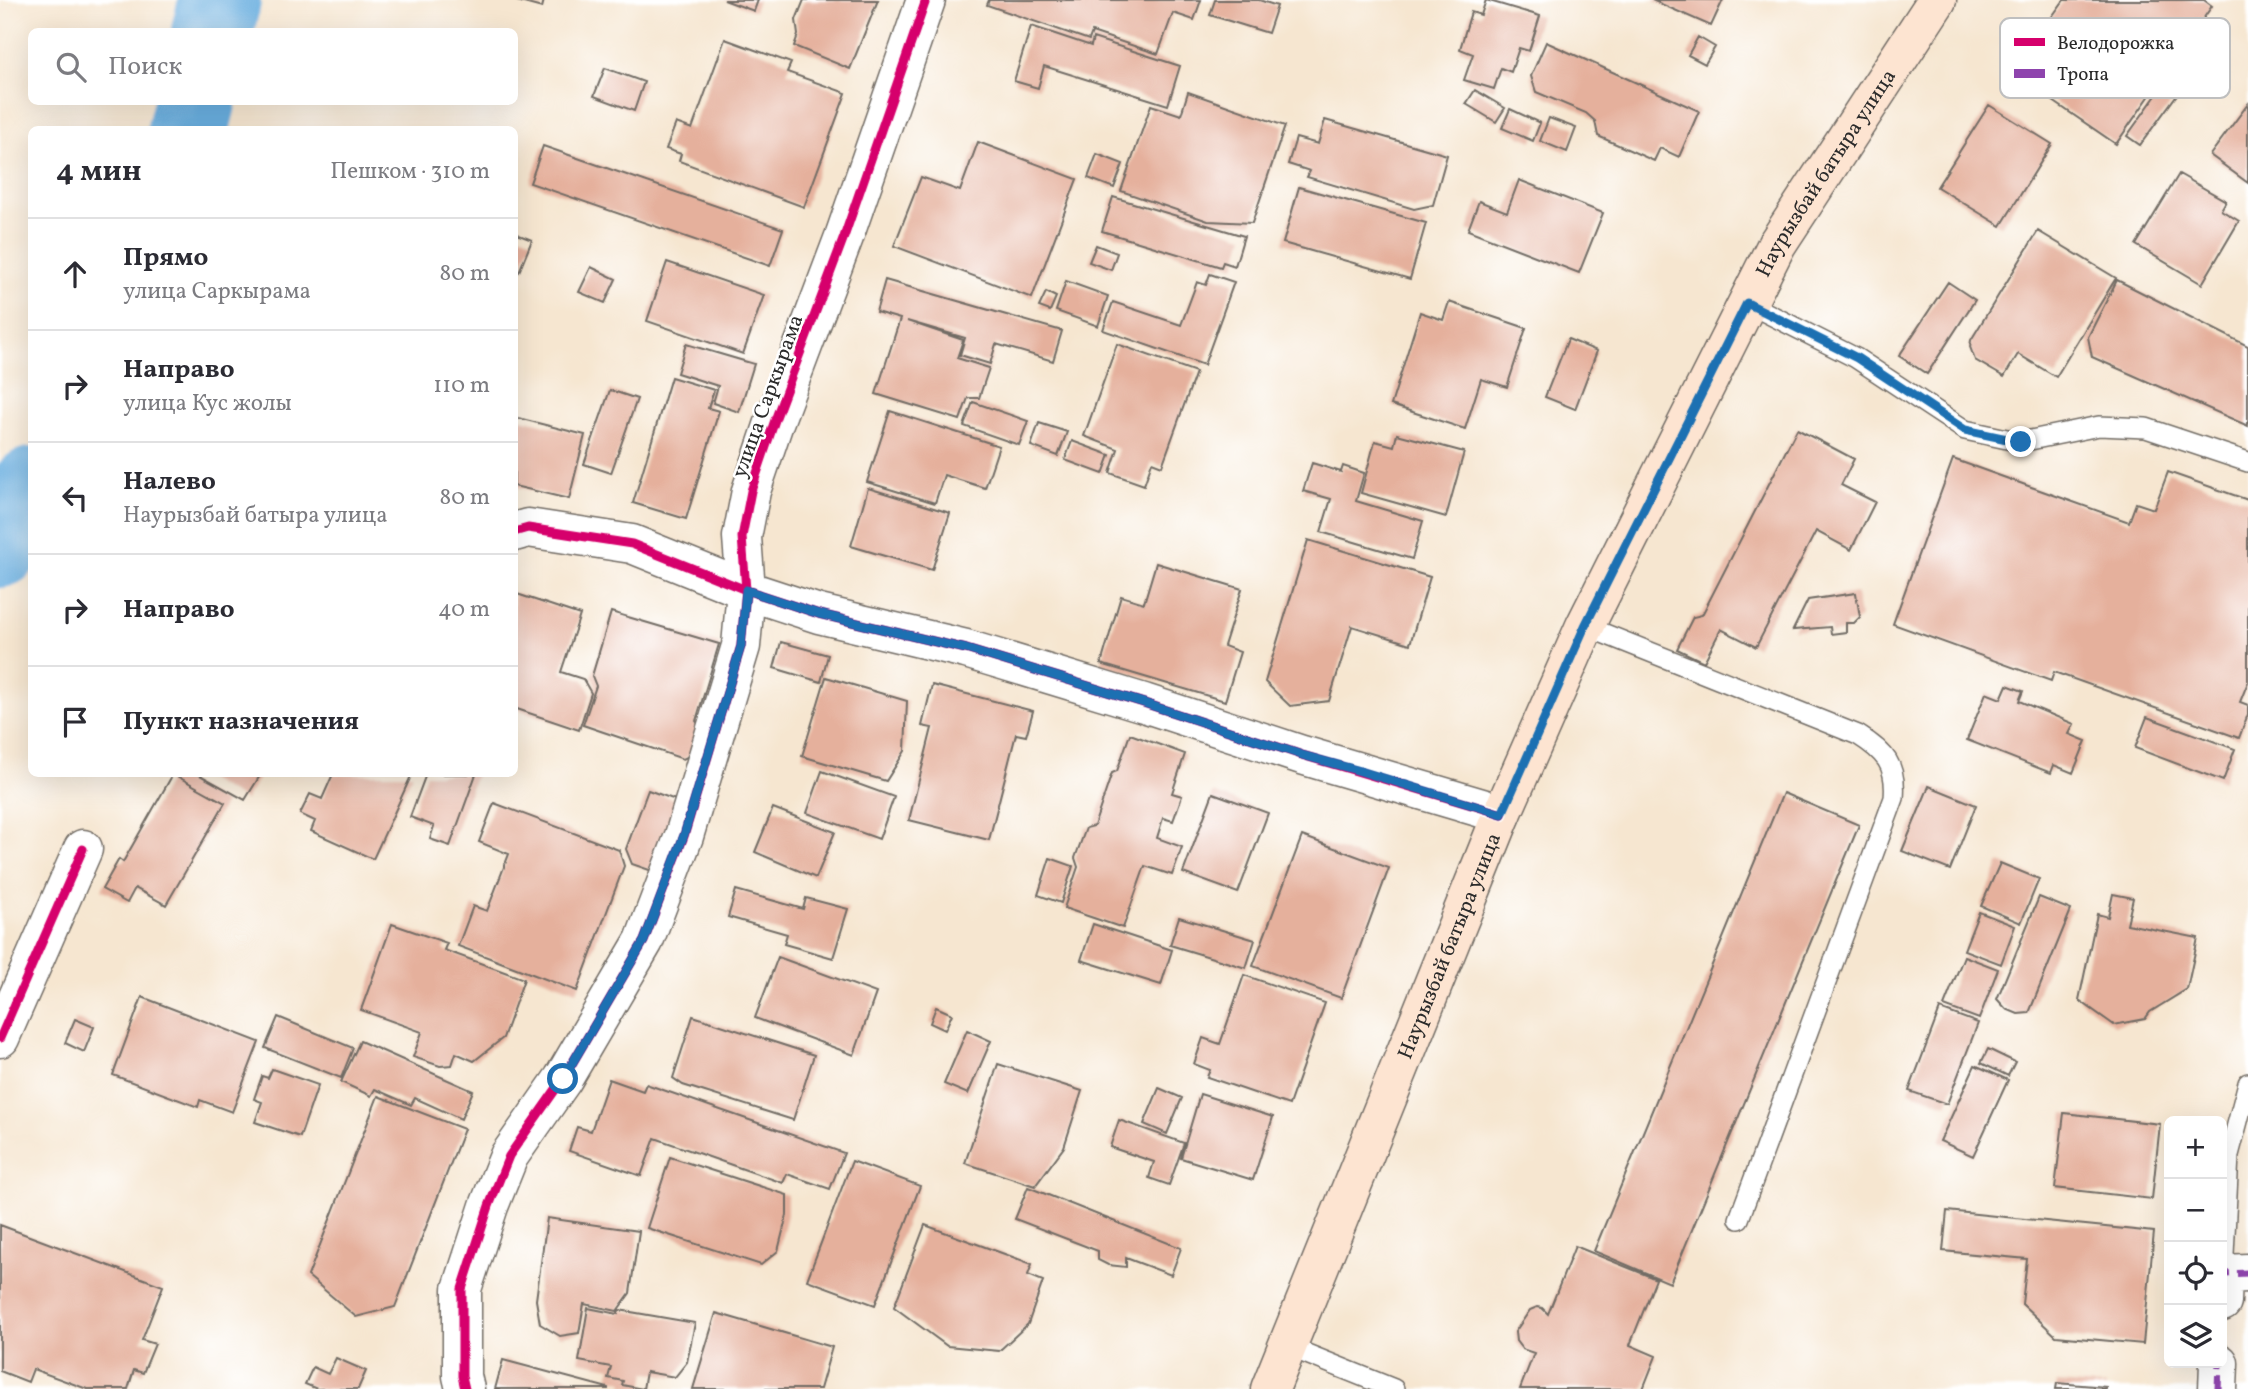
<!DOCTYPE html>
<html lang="ru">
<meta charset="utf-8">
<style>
body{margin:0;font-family:Vollkorn,serif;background:#f2f2f3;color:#2b2b33}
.controls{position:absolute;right:21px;bottom:21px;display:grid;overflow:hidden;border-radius:10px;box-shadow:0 7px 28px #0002}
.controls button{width:63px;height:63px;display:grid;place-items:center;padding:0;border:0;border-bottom:2px solid #e1e1e2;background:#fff;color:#2b2b33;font:35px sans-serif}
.stop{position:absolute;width:21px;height:21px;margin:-16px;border:5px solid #1f6fb2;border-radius:50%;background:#fff}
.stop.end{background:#1f6fb2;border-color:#fff;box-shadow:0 2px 7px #0008}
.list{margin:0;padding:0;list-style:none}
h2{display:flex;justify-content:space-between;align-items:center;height:91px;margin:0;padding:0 28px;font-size:30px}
h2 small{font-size:23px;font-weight:400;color:#7c7c81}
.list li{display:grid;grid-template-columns:46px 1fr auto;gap:21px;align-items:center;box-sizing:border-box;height:112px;padding:0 28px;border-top:2px solid #e1e1e2}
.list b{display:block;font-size:26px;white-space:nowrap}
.list p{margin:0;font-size:23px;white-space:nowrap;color:#7c7c81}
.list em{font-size:23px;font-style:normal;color:#7c7c81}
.icon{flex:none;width:38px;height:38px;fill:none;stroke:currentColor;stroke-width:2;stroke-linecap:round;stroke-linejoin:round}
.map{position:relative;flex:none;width:2248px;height:1389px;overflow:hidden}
.search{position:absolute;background:#fff;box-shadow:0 7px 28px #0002;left:28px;top:28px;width:490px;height:77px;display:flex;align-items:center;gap:18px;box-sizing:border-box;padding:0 24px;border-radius:10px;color:#7c7c81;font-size:26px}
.panel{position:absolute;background:#fff;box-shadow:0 7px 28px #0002;left:28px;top:126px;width:490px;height:651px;border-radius:10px}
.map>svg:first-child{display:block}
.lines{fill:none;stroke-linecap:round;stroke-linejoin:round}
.river{stroke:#69aedf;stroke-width:82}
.building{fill:#e5b09c}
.service-casing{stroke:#726c65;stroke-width:22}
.minor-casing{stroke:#726c65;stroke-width:41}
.secondary-casing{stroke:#726c65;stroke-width:41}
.service{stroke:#fff;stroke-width:19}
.minor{stroke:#fff;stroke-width:38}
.secondary{stroke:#fde4d1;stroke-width:38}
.quiet{stroke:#8e44ad;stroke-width:7;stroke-dasharray:14 7;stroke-linecap:butt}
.cycleway-casing{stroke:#fff;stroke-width:13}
.cycleway{stroke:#d6006c;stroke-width:9}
.route{stroke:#1f6fb2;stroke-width:9}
.labels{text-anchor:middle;stroke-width:5;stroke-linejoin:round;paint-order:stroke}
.street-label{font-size:21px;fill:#2b2b2b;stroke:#fff}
.key{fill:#fff;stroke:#bfbfbf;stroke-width:2}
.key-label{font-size:19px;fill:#2b2b2b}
</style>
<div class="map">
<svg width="2248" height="1389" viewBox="0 0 2248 1389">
<rect width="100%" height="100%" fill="#fff"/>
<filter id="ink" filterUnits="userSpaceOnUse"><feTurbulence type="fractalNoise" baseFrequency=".0143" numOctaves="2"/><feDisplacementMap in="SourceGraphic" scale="14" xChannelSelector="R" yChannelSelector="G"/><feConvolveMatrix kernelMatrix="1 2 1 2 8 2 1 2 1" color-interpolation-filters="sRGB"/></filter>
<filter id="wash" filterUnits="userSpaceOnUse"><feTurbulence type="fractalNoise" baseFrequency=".00686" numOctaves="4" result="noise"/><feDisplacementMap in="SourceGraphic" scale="28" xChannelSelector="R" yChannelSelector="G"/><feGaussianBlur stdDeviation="1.57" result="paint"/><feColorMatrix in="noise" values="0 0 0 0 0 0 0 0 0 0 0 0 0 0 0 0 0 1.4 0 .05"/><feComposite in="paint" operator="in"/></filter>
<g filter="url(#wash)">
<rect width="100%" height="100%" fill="#f6e6d0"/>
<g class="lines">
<path class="river" d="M 212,32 L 220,0
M 188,130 L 195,102
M 0,547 L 32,488"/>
</g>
<g id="blocks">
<path class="building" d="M 513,0 L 544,0 L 542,8 Z
M 724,0 L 758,0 L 754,11 Z
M 804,0 L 878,0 L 850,69 L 794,46 L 798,35 L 796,20 Z
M 989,0 L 1201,0 L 1194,20 L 1173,13 L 1158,54 L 1092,32 L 1089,40 L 987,5 Z
M 1215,0 L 1259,0 L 1277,6 L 1268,33 L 1210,15 Z
M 1486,0 L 1540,16 L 1529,51 L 1519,48 L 1511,72 L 1501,68 L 1494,89 L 1464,80 L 1473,54 L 1460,49 L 1471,12 L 1481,15 Z
M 1652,0 L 1723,0 L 1711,26 Z
M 2064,0 L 2204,0 L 2212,6 L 2116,144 L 2018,77 L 2018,64 Z
M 1031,26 L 1091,46 L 1093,38 L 1180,66 L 1168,105 L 1044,66 L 1038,88 L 1014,81 Z
M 1698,37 L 1715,47 L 1705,64 L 1688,55 Z
M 725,39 L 791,63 L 787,72 L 846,93 L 804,207 L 679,161 L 681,154 L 666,149 L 676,123 L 692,129 Z
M 1546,42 L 1699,111 L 1679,157 L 1660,148 L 1654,161 L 1598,136 L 1595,121 L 1586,113 L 1536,92 L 1531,76 Z
M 605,68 L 644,82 L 634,111 L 594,96 Z
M 2175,69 L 2189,78 L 2140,145 L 2127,136 Z
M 1475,90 L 1505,108 L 1496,122 L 1466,104 Z
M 1188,92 L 1285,126 L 1252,223 L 1208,221 L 1121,191 L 1151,105 L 1181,115 Z
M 2248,104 L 2248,183 L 2210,155 Z
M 1989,105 L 2052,144 L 2001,226 L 1937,187 Z
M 1510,109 L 1540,123 L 1533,141 L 1502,128 Z
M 1549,118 L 1576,128 L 1567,152 L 1540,141 Z
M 1325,120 L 1447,155 L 1433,205 L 1414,209 L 1307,177 L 1310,171 L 1288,164 L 1296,138 L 1318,144 Z
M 978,142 L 1077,179 L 1032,298 L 894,246 L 921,177 L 960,191 Z
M 543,146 L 783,229 L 770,266 L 530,183 Z
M 1097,154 L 1123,164 L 1114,188 L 1088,178 Z
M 2179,174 L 2226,201 L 2221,210 L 2239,221 L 2202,284 L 2136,245 Z
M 1519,180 L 1603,213 L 1579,273 L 1468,230 L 1479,201 L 1507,212 Z
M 1299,187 L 1426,223 L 1410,279 L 1283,243 Z
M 1113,197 L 1244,236 L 1235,266 L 1223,262 L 1221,267 L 1102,231 Z
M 2038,231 L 2116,278 L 2056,377 L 2018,354 L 2004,377 L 1975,360 L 1970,347 L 1971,340 Z
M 514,233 L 532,240 L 519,272 L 514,270 Z
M 1096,245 L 1117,253 L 1111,270 L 1089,262 Z
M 667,262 L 764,295 L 743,354 L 647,321 Z
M 591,267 L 616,279 L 605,303 L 579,292 Z
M 1210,274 L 1234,282 L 1204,365 L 1103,330 L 1113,302 L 1181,325 L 1197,282 L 1206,285 Z
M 885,280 L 1062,331 L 1053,361 L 996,344 L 990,364 L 960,355 L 965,338 L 907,321 L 963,340 L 957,358 L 989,368 L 979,398 L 968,398 L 960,420 L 876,394 L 900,319 L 876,312 Z
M 2117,280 L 2248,346 L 2248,426 L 2092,357 L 2088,337 Z
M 1066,281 L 1108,296 L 1098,326 L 1056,311 Z
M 1948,282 L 1975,300 L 1927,374 L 1899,356 Z
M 1046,292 L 1056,297 L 1050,311 L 1039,307 Z
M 1449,302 L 1526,328 L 1507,387 L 1481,379 L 1465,429 L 1391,405 L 1420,312 L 1443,320 Z
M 1568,339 L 1597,351 L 1575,409 L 1545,397 Z
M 686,344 L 754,364 L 739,412 L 713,403 L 718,386 L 677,373 Z
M 1117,344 L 1196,372 L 1162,466 L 1152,462 L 1144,485 L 1110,473 L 1118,449 L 1084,436 Z
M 671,377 L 714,390 L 708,408 L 719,411 L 686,519 L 633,503 Z
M 610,390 L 637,399 L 611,473 L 584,464 Z
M 973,402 L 1028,421 L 1019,445 L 964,426 Z
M 890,411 L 999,446 L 985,488 L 944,475 L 935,503 L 867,482 Z
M 514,417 L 585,435 L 569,499 L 514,486 Z
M 1039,423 L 1067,432 L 1058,456 L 1031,446 Z
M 1797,429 L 1854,459 L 1841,485 L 1875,502 L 1851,550 L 1816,531 L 1756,647 L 1721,629 L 1704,662 L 1677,649 L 1693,617 L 1702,615 Z
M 1397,434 L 1464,452 L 1446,517 L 1361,493 L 1375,441 L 1394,446 Z
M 1072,441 L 1110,455 L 1103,474 L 1065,460 Z
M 1953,459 L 2129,522 L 2136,503 L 2154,509 L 2168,472 L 2248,500 L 2248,682 L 2240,702 L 2248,705 L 2248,714 L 2239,738 L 2054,672 L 2051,681 L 1893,624 Z
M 1312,463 L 1341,472 L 1343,466 L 1364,473 L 1356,501 L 1423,521 L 1412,559 L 1321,532 L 1331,499 L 1303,491 Z
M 868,488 L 950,513 L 932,570 L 851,546 Z
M 1308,540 L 1430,577 L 1410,644 L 1352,626 L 1329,701 L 1290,706 L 1265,682 Z
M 1156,563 L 1242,589 L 1224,646 L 1240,652 L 1225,701 L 1101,664 L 1121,596 L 1144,603 Z
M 514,593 L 580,615 L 561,672 L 583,679 L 591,693 L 579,730 L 514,708 Z
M 1856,593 L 1860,617 L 1854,623 L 1846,623 L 1846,632 L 1831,634 L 1830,627 L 1793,630 L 1808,600 Z
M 611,612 L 719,644 L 696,721 L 700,726 L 693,754 L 683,759 L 583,725 L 596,686 L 592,676 Z
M 781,642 L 828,655 L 821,682 L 774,668 Z
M 826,677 L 907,701 L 905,751 L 886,781 L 802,756 Z
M 932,685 L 1033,711 L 1026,736 L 1016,734 L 989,840 L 909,820 L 932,728 L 922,726 Z
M 2007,685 L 2023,691 L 2019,701 L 2074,724 L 2069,734 L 2086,741 L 2073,773 L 2054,765 L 2051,773 L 1967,740 L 1986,693 L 2001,699 Z
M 2147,717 L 2235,749 L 2223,781 L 2135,748 Z
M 1130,734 L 1185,754 L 1172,793 L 1182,796 L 1173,821 L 1163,818 L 1157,838 L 1182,847 L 1172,875 L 1145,866 L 1123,928 L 1064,908 L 1078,867 L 1075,858 L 1086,828 L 1094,826 L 1112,773 L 1117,771 Z
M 822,771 L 894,797 L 879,839 L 807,813 Z
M 173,774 L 225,803 L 166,905 L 135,888 L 127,903 L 102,889 L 119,859 L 123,862 Z
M 198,774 L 261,774 L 245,800 Z
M 333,774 L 412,774 L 373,859 L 311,831 L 315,821 L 300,814 L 310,794 L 322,799 Z
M 426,774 L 476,774 L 450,846 L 430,839 L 434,826 L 410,817 Z
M 1929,786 L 1976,805 L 1950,870 L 1902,851 Z
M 648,790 L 684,803 L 658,873 L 632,864 L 626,849 Z
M 1213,793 L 1268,813 L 1238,893 L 1183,873 Z
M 1783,793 L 1859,825 L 1670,1283 L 1594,1251 Z
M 494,803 L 619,850 L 624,866 L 577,991 L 458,946 L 473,906 L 487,911 L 509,854 L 479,842 Z
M 773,808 L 835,832 L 816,878 L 755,852 Z
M 1302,836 L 1389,868 L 1341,998 L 1253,966 Z
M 1050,858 L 1073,866 L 1061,903 L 1038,895 Z
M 2000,863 L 2039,879 L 2021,923 L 1981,906 Z
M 736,890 L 803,909 L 806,898 L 848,909 L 833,958 L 784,944 L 787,934 L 728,917 Z
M 2113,894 L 2133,898 L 2127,924 L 2198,938 L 2187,989 L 2150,1012 L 2145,1019 L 2114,1025 L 2079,1000 L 2097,914 L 2108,917 Z
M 2039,897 L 2071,910 L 2029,1013 L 2018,1014 L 2006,1009 L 1997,999 Z
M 1979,912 L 2015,926 L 2001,964 L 1964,950 Z
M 1179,917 L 1255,940 L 1246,968 L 1170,945 Z
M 392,924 L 447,943 L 444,950 L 524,979 L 503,1038 L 474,1061 L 456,1053 L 452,1065 L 440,1066 L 413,1057 L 422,1032 L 361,1010 Z
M 1093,924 L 1172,950 L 1161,985 L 1081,960 Z
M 1964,956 L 1998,969 L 1979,1019 L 1944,1006 Z
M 778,957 L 876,993 L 854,1055 L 755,1018 Z
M 1244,975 L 1325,1003 L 1289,1105 L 1207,1077 L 1210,1070 L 1194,1064 L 1203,1038 L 1220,1044 Z
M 142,997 L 259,1042 L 232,1112 L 200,1100 L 198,1107 L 113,1075 Z
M 936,1007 L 952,1014 L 945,1030 L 930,1023 Z
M 1940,1009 L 1978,1023 L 1947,1104 L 1909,1091 Z
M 693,1016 L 814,1055 L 793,1120 L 683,1085 L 673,1078 Z
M 278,1017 L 353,1048 L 341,1078 L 265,1048 Z
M 75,1019 L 94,1027 L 84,1052 L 65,1043 Z
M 967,1030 L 991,1041 L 968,1094 L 944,1084 Z
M 360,1041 L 473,1091 L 461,1119 L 415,1098 L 411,1105 L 375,1089 L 371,1096 L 341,1082 Z
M 1988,1049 L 2015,1062 L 2008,1076 L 1981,1063 Z
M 998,1064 L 1082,1091 L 1064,1147 L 1035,1186 L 965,1163 Z
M 1975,1065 L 2008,1080 L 1973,1156 L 1940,1141 Z
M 272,1069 L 318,1085 L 300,1137 L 255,1122 L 262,1102 L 254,1099 L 262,1076 L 268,1078 Z
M 609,1079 L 643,1091 L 646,1084 L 844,1153 L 830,1189 L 787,1174 L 783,1183 L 655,1138 L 641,1176 L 569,1151 L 577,1127 L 591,1131 Z
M 1159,1088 L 1182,1098 L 1167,1134 L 1144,1124 Z
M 1200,1094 L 1273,1117 L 1253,1180 L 1181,1158 Z
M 378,1096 L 464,1129 L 395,1307 L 356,1317 L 308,1276 Z
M 2064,1113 L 2160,1124 L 2152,1199 L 2055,1188 Z
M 1119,1120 L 1184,1143 L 1169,1185 L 1149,1178 L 1154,1162 L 1110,1147 Z
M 670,1157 L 787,1195 L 787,1215 L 778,1251 L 761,1265 L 647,1228 Z
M 852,1161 L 920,1186 L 875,1305 L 807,1280 Z
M 1028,1187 L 1181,1248 L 1171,1275 L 1126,1258 L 1126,1267 L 1108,1265 L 1098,1260 L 1098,1251 L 1015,1219 Z
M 1947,1211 L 2154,1232 L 2143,1344 L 2056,1336 L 2022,1304 L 2027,1259 L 1943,1251 Z
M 547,1218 L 639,1231 L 630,1293 L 617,1311 L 584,1304 L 579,1333 L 560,1336 L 540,1324 L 536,1300 Z
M 0,1225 L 163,1286 L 142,1340 L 155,1344 L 143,1373 L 134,1370 L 128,1389 L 87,1389 L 33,1369 L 28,1382 L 0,1371 Z
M 925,1225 L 1032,1264 L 1028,1275 L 1043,1281 L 1028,1324 L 999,1351 L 947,1346 L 894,1307 Z
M 1575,1246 L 1656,1279 L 1630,1345 L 1656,1356 L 1643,1389 L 1520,1389 L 1534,1353 L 1522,1349 L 1516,1341 L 1515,1332 L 1530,1310 L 1537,1307 L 1542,1308 L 1548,1314 Z
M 588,1308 L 618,1314 L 619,1310 L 695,1323 L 687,1362 L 675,1377 L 646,1372 L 643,1389 L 622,1385 L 623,1381 L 608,1378 L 611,1367 L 579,1361 Z
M 716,1313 L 832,1347 L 820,1389 L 693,1389 Z
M 336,1358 L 366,1371 L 358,1389 L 317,1389 L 305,1384 L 313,1367 L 328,1374 Z
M 503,1360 L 608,1388 L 608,1389 L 495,1389 Z
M 2057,1383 L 2106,1387 L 2106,1389 L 2056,1389 Z"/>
</g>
</g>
<g filter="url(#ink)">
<use href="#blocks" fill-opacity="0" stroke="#726c65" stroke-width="2"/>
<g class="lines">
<g class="service-casing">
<path id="service" d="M 1747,303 L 1856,358 L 1965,430 L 2021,442 L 2099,426 L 2146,428 L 2248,462
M 1585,626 L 1858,735 C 1885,752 1897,765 1894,798 L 1739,1219
M 2223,1274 L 2229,1155 L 2248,1083
M 1287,1346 L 1394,1389"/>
</g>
<g class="minor-casing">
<path id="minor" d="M 514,532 L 528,528 L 632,544 L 746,590 L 819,614 L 966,649 L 1144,703 L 1302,755 L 1502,814
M 0,1038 L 83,849
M 2222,1302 L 2223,1274 L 2248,1273
M 465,1389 L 462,1376 L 462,1289 L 489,1206 L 509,1156 L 563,1079 L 644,941 L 684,836 L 741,646 L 746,590 L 742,537 L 751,491 L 775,420 L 844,237 L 926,0
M 2218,1389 L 2219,1363"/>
</g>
<g class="secondary-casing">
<g id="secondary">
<path id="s1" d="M 1270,1389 L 1502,814 L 1585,626 L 1777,244 L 1937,0"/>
</g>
</g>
<use href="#service" class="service"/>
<use href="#minor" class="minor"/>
<use href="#secondary" class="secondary"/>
<path class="quiet" d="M 2222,1302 L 2223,1274 L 2248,1273
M 2218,1389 L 2219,1363"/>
<g class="cycleway-casing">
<path id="cycleway" d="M 514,532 L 528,528 L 632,544 L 746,590 L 819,614 L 966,649 L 1144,703 L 1302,755 L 1502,814
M 0,1038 L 83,849
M 465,1389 L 462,1376 L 462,1289 L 489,1206 L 509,1156 L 563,1079 L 644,941 L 684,836 L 741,646 L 746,590 L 742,537 L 751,491 L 775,420 L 844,237 L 926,0"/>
</g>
<use href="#cycleway" class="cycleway"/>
</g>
</g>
<g class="lines" filter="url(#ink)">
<path class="route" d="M 563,1079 L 644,941 L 684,835 L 741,646 L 746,590 L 819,614 L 966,649 L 1144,703 L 1302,755 L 1357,770 L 1502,814 L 1585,626 L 1747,303 L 1857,358 L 1965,430 L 2021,442"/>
</g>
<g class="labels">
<g class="street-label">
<text dy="7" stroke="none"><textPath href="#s1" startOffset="1339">Наурызбай батыра улица</textPath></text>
<text transform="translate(767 396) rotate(-70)" y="7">улица Саркырама</text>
<text dy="7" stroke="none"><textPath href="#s1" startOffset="478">Наурызбай батыра улица</textPath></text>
</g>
</g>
<rect x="2000" y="18" width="230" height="80" rx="10" class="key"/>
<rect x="2014" y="38" width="31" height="8" fill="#d6006c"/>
<rect x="2014" y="69" width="31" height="9" fill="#8e44ad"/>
<g class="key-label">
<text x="2057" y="49">Велодорожка</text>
<text x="2057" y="80">Тропа</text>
</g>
</svg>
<div class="controls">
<button>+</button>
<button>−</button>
<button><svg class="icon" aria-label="locate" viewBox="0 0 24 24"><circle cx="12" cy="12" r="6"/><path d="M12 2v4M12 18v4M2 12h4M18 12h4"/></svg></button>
<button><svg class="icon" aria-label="layers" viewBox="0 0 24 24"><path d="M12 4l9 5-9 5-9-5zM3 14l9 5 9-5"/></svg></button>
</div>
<div class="stop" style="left:563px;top:1079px"></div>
<div class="stop end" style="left:2021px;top:442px"></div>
<div class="search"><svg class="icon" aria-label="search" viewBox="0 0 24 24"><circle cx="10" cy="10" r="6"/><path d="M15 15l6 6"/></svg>Поиск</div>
<section class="panel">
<h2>4 мин<small>Пешком · 310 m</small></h2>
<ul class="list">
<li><svg class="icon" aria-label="ahead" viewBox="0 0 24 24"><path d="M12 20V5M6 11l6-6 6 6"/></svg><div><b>Прямо</b><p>улица Саркырама</p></div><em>80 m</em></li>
<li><svg class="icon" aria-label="right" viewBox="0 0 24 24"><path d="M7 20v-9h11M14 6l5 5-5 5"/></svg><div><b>Направо</b><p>улица Кус жолы</p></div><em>110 m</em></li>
<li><svg class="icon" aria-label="left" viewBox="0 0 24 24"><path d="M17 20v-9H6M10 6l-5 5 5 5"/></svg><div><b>Налево</b><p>Наурызбай батыра улица</p></div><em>80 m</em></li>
<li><svg class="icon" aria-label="right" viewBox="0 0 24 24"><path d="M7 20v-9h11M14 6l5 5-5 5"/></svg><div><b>Направо</b></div><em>40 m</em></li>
<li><svg class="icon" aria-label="arrive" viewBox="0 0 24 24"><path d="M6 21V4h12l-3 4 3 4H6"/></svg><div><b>Пункт назначения</b></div></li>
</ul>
</section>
</div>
